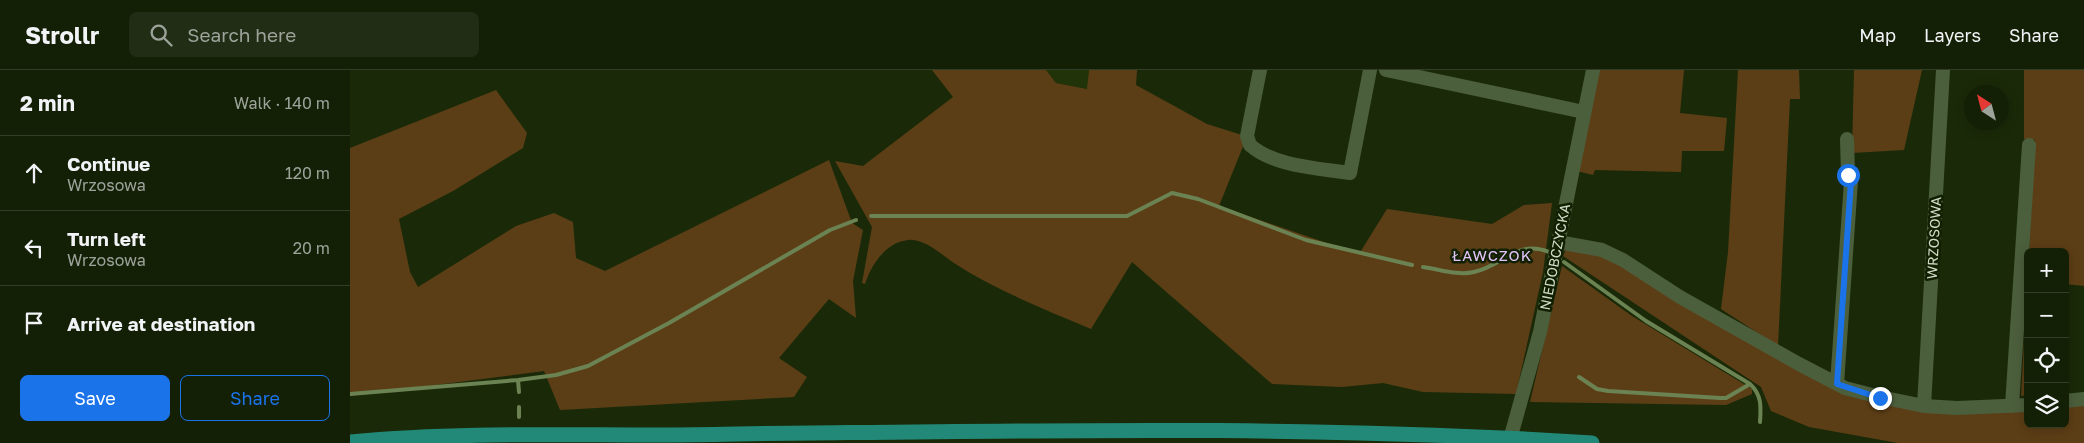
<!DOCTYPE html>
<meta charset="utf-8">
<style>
body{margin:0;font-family:"Golos Text",sans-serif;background:#212d14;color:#f1f3f6}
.controls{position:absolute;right:15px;bottom:15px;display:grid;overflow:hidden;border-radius:8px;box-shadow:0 2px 12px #0003}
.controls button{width:45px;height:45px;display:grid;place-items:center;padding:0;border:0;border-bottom:1px solid #333e28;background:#142006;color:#f1f3f6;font:25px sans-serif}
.compass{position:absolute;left:1614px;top:15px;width:45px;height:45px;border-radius:50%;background:#142006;box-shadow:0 2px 12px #0003;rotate:324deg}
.stop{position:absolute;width:15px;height:15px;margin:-11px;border:4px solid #1a73e8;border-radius:50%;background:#fff}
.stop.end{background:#1a73e8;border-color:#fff;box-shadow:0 1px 5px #0008}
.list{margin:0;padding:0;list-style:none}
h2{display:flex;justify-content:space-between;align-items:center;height:65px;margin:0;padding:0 20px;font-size:21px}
h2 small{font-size:16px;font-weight:400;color:#9da39b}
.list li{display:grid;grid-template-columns:32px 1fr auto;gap:15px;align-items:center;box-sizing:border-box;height:75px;padding:0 20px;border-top:1px solid #333e28}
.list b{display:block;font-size:19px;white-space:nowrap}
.list p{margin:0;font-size:16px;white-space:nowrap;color:#9da39b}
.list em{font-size:16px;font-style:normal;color:#9da39b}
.actions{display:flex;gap:10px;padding:15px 20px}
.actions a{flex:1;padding:11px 0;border:1px solid #1a73e8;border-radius:8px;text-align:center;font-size:18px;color:#1a73e8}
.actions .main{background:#1a73e8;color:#fff}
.icon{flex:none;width:28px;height:28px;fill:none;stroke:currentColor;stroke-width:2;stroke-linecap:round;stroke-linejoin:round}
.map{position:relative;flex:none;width:1734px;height:373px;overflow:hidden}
header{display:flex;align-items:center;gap:30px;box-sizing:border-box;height:70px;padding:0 25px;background:#142006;border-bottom:1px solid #333e28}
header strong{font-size:24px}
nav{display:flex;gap:28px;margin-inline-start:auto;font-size:18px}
.search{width:350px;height:45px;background:#212d14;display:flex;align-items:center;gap:12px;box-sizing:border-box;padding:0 18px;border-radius:8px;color:#9da39b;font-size:19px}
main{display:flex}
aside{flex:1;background:#142006}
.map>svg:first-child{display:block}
.built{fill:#203309}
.green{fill:#5c3e16}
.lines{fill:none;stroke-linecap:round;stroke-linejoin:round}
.stream{stroke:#6b8252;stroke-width:4}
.minor{stroke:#4c5f3c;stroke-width:14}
.primary{stroke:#228978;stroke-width:15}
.route{stroke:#1a73e8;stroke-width:6}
.labels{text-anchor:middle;stroke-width:5;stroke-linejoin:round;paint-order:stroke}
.street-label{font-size:14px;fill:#d1dcc8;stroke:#112001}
.neighbourhood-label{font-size:15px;letter-spacing:1px;fill:#e3c4fa;stroke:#112001}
</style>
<header>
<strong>Strollr</strong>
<div class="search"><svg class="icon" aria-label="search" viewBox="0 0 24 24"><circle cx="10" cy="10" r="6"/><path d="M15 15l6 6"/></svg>Search here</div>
<nav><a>Map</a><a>Layers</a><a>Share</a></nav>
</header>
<main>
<aside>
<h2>2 min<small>Walk · 140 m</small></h2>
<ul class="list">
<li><svg class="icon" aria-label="ahead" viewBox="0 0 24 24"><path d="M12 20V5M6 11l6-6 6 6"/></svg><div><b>Continue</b><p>Wrzosowa</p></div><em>120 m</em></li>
<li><svg class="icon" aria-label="left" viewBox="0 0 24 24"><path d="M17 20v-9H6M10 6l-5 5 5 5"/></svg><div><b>Turn left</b><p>Wrzosowa</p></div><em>20 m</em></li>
<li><svg class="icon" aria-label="arrive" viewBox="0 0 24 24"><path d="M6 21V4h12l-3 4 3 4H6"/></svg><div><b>Arrive at destination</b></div></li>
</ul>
<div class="actions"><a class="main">Save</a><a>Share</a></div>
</aside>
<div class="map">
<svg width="1734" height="373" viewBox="0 0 1734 373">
<rect width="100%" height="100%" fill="#1a2a08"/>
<path class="built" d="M 696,0 L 739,0 L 738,19 L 706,13 Z"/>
<path class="green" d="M 582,0 L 696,0 L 706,13 L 737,19 L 739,0 L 787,0 L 786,15 L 857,54 L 892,65 L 894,74 L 869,136 L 1009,184 L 1037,139 L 1142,154 L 1174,135 L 1202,133 L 1193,202 L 1166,324 L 1073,322 L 1033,313 L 992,317 L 922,314 L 782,192 L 741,259 C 694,239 647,221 604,193 C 592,185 574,168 558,170 C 536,172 521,195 515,214 L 512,213 L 522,157 L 485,91 L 513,96 L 603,27 Z
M 1249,0 L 1334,0 L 1330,43 L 1377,48 L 1374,81 L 1332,81 L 1331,102 L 1245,100 L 1243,105 L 1227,101 Z
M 1388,0 L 1449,0 L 1450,29 L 1440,29 L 1428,276 L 1371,239 L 1378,182 Z
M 1504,0 L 1572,0 L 1554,80 L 1502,83 Z
M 1674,0 L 1734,0 L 1734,216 L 1715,214 L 1715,182 L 1679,182 L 1685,70 L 1674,69 Z
M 146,20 L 177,63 L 173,78 L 103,121 L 49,149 L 60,202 L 68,217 L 166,156 L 204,143 L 223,152 L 226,188 L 255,201 L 479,90 L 502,153 L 513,160 L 503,211 L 506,248 L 479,229 L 429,288 L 457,307 L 444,327 L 210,340 L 194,301 L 0,326 L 0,78 Z
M 1217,177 L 1256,185 L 1498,323 L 1678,339 L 1678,354 L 1715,354 L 1715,336 L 1734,334 L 1734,373 L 1548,373 L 1459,357 L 1421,341 L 1411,317 L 1213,186 Z
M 1212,196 L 1282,246 L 1402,319 L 1402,324 L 1376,335 L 1180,332 Z
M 1678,198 L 1678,325 L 1671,326 Z"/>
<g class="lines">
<path class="stream" d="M 521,146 L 777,146 L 822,123 L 848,129 L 956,170 L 1062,195
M 1214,192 L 1296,251 L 1400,314 C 1412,325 1411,337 1410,352
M 1073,197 C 1089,199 1108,206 1124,202 C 1153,196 1167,169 1199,182
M 1229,307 L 1247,319 L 1258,321 L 1370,328 L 1376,328 L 1400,314
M 168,310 L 169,322
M 0,324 L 168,310 L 206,305 L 238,296 L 319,253 L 480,160 L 506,150
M 169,337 L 169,347"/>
<path class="minor" d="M 910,0 L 897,66 L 900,75 C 925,97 968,98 1000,103 L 1020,0
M 1036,0 L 1234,42
M 1208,172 L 1252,180 L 1273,190 L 1330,227 L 1449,294 L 1495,318 L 1530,327 L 1574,336 L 1607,338 L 1678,335
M 1487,314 L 1501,111 L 1498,105 L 1497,69
M 1715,331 L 1734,329
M 1574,336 L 1593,0
M 1662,336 L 1679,75
M 1159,373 L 1190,262 L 1243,0"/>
<path class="primary" d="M 0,372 C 104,362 208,365 312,365 C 362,365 412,363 462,363 C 722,360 983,356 1242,373"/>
</g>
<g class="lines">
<path class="route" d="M 1498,105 L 1501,111 L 1487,314 L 1530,328"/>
</g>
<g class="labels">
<g class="street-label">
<text transform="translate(1584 168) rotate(-87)" y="5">WRZOSOWA</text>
<text transform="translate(1205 187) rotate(-79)" y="5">NIEDOBCZYCKA</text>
</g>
<g class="neighbourhood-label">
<text x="1142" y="191">ŁAWCZOK</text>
</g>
</g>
</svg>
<div class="controls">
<button>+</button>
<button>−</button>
<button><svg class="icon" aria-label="locate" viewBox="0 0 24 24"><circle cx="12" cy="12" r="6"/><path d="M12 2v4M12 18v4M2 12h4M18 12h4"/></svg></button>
<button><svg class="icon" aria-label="layers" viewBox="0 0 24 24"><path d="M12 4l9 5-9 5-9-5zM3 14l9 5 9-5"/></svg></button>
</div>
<svg class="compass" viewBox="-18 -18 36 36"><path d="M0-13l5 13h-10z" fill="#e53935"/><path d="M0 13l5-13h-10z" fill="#9da39b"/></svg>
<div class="stop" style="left:1498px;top:105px"></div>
<div class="stop end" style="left:1530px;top:328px"></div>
</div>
</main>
